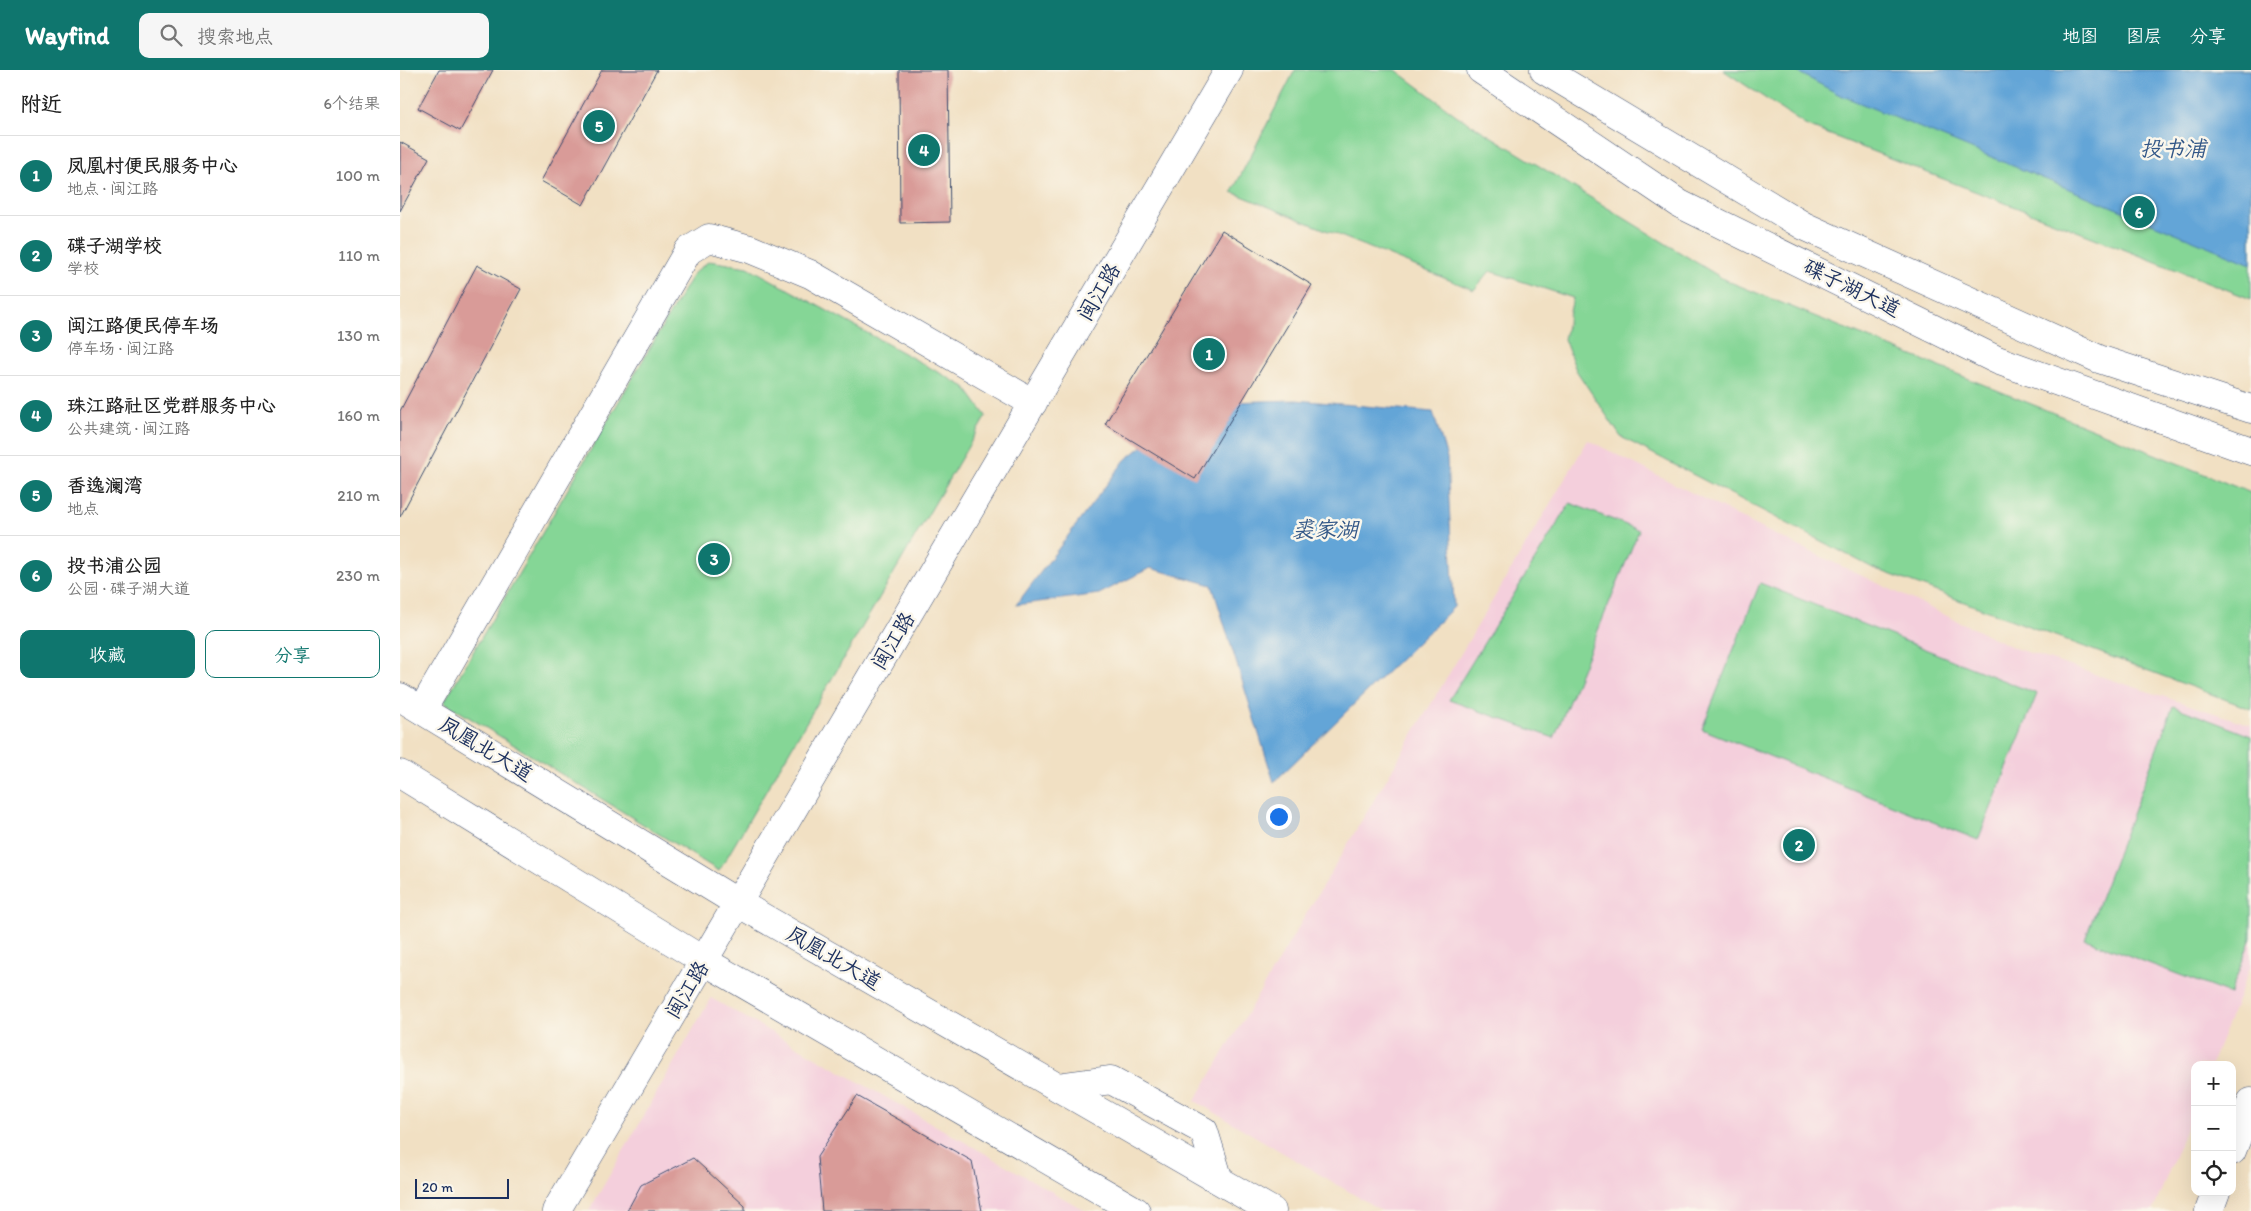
<!DOCTYPE html>
<html lang="zh">
<meta charset="utf-8">
<style>
body{margin:0;font-family:Itim,"LXGW WenKai TC",sans-serif;background:#f6f6f6;color:#222}
.controls{position:absolute;right:15px;bottom:15px;display:grid;overflow:hidden;border-radius:10px;box-shadow:0 5px 20px #0002}
.controls button{width:45px;height:45px;display:grid;place-items:center;padding:0;border:0;border-bottom:1px solid #e0e0e0;background:#fff;color:#222;font:25px sans-serif}
.scale{position:absolute;left:15px;bottom:12px;width:94px;box-sizing:border-box;padding-left:5px;border:2px solid #1b2f5e;border-top:0;font-size:14px;line-height:18px;white-space:nowrap;color:#1b2f5e;-webkit-text-stroke:4px #fbf7ec;paint-order:stroke}
.you{position:absolute;left:878px;top:746px;width:18px;height:18px;margin:-12px;border:4px solid #fff;border-radius:50%;background:#1a73e8;box-shadow:0 0 0 8px #1a73e833}
.badge{display:grid;place-items:center;width:32px;height:32px;border-radius:50%;background:#0f766e;color:#fff;font-size:16px;font-weight:700}
.pin{position:absolute;translate:-50% -50%;border:2px solid #fff;box-shadow:0 1px 5px #0006}
.list{margin:0;padding:0;list-style:none}
h2{display:flex;justify-content:space-between;align-items:center;height:65px;margin:0;padding:0 20px;font-size:21px}
h2 small{font-size:16px;font-weight:400;color:#767676}
.list li{display:grid;grid-template-columns:32px 1fr auto;gap:15px;align-items:center;box-sizing:border-box;height:80px;padding:0 20px;border-top:1px solid #e0e0e0}
.list b{display:block;font-size:19px;white-space:nowrap}
.list p{margin:0;font-size:16px;white-space:nowrap;color:#767676}
.list em{font-size:16px;font-style:normal;color:#767676}
.actions{display:flex;gap:10px;padding:15px 20px}
.actions a{flex:1;padding:11px 0;border:1px solid #0f766e;border-radius:10px;text-align:center;font-size:18px;color:#0f766e}
.actions .main{background:#0f766e;color:#fff}
.icon{flex:none;width:28px;height:28px;fill:none;stroke:currentColor;stroke-width:2;stroke-linecap:round;stroke-linejoin:round}
.map{position:relative;flex:none;width:1851px;height:1141px;overflow:hidden}
header{display:flex;align-items:center;gap:30px;box-sizing:border-box;height:70px;padding:0 25px;background:#0f766e;color:#fff}
header strong{font-size:24px}
nav{display:flex;gap:28px;margin-inline-start:auto;font-size:18px}
.search{width:350px;height:45px;background:#f6f6f6;display:flex;align-items:center;gap:12px;box-sizing:border-box;padding:0 18px;border-radius:10px;color:#767676;font-size:19px}
main{display:flex}
aside{flex:1;background:#fff}
.map>svg:first-child{display:block}
.built{fill:#f4cfdc}
.green{fill:#85d696;stroke:#50827a}
.water{fill:#63a5d7;stroke:#3f6a9a}
.building{fill:#d99b98}
.lines{fill:none;stroke-linecap:round;stroke-linejoin:round}
.minor-casing{stroke:#3b4a6d;stroke-width:29}
.major-casing{stroke:#3b4a6d;stroke-width:29}
.minor{stroke:#fff;stroke-width:28}
.major{stroke:#fff;stroke-width:28}
.labels{text-anchor:middle;stroke-width:5;stroke-linejoin:round;paint-order:stroke}
.street-label{font-size:21px;fill:#1b2f5e;stroke:#fbf7ec}
.water-label{font-size:22px;font-style:italic;fill:#345888;stroke:#fbf7ec}
</style>
<header>
<strong>Wayfind</strong>
<div class="search"><svg class="icon" aria-label="search" viewBox="0 0 24 24"><circle cx="10" cy="10" r="6"/><path d="M15 15l6 6"/></svg>搜索地点</div>
<nav><a>地图</a><a>图层</a><a>分享</a></nav>
</header>
<main>
<aside>
<h2>附近<small>6个结果</small></h2>
<ul class="list">
<li><span class="badge">1</span><div><b>凤凰村便民服务中心</b><p>地点 · 闽江路</p></div><em>100 m</em></li>
<li><span class="badge">2</span><div><b>碟子湖学校</b><p>学校</p></div><em>110 m</em></li>
<li><span class="badge">3</span><div><b>闽江路便民停车场</b><p>停车场 · 闽江路</p></div><em>130 m</em></li>
<li><span class="badge">4</span><div><b>珠江路社区党群服务中心</b><p>公共建筑 · 闽江路</p></div><em>160 m</em></li>
<li><span class="badge">5</span><div><b>香逸澜湾</b><p>地点</p></div><em>210 m</em></li>
<li><span class="badge">6</span><div><b>投书浦公园</b><p>公园 · 碟子湖大道</p></div><em>230 m</em></li>
</ul>
<div class="actions"><a class="main">收藏</a><a>分享</a></div>
</aside>
<div class="map">
<svg width="1851" height="1141" viewBox="0 0 1851 1141">
<rect width="100%" height="100%" fill="#fbf7ec"/>
<filter id="ink" filterUnits="userSpaceOnUse"><feTurbulence type="fractalNoise" baseFrequency=".02" numOctaves="2"/><feDisplacementMap in="SourceGraphic" scale="10" xChannelSelector="R" yChannelSelector="G"/><feConvolveMatrix kernelMatrix="1 2 1 2 8 2 1 2 1" color-interpolation-filters="sRGB"/></filter>
<filter id="wash" filterUnits="userSpaceOnUse"><feTurbulence type="fractalNoise" baseFrequency=".0096" numOctaves="4" result="noise"/><feDisplacementMap in="SourceGraphic" scale="20" xChannelSelector="R" yChannelSelector="G"/><feGaussianBlur stdDeviation="1.12" result="paint"/><feColorMatrix in="noise" values="0 0 0 0 0 0 0 0 0 0 0 0 0 0 0 0 0 1.4 0 .05"/><feComposite in="paint" operator="in"/></filter>
<g filter="url(#wash)">
<rect width="100%" height="100%" fill="#f1e0c3"/>
<path class="built" d="M 1188,370 L 1369,462 L 1617,579 L 1851,655 L 1851,896 L 1811,995 L 1795,995 L 1795,1036 L 1753,1141 L 982,1141 L 795,1031 Z
M 311,928 L 686,1141 L 189,1141 Z"/>
<path class="green" d="M 895,0 L 996,0 L 1056,45 L 1325,210 L 1851,423 L 1851,639 L 1473,498 L 1221,367 L 1176,300 L 1164,269 L 1173,228 L 1090,201 L 1074,220 L 832,122 Z
M 1323,0 L 1851,0 L 1851,229 L 1405,55 Z
M 309,191 L 348,197 L 565,317 L 586,346 L 319,801 L 44,632 L 293,204 Z
M 1170,433 L 1239,460 L 1154,668 L 1049,630 Z
M 1360,513 L 1637,624 L 1578,770 L 1302,659 Z
M 1773,636 L 1851,666 L 1851,868 L 1830,924 L 1685,869 Z"/>
<path class="water" d="M 1394,0 L 1851,0 L 1851,194 L 1438,24 Z
M 896,330 L 1033,342 L 1047,388 L 1054,537 L 874,712 L 812,515 L 750,498 L 699,524 L 616,535 L 725,390 L 777,349 L 831,332 Z"/>
<g id="blocks">
<path class="building" d="M 39,0 L 93,0 L 60,61 L 18,38 Z
M 202,0 L 257,0 L 183,135 L 141,111 Z
M 499,0 L 548,0 L 550,152 L 500,153 Z
M 0,72 L 29,88 L 0,141 Z
M 822,160 L 912,215 L 795,409 L 705,354 Z
M 77,195 L 121,219 L 0,447 L 0,341 Z
M 457,1026 L 572,1091 L 582,1141 L 422,1141 L 417,1087 Z
M 293,1088 L 345,1136 L 345,1141 L 227,1141 L 241,1115 Z"/>
</g>
</g>
<g filter="url(#ink)">
<use href="#blocks" fill-opacity="0" stroke="#3b4a6d" stroke-width="1"/>
<g class="lines">
<g class="minor-casing">
<path id="minor" d="M 22,640 L 288,181 L 309,168 L 350,179 L 410,204 L 633,333
M 658,1017 L 711,1010 L 804,1061 L 819,1110
M 156,1141 L 829,0"/>
</g>
<g class="major-casing">
<path id="major" d="M 1081,0 L 1280,134 L 1597,290 L 1851,381
M 1144,0 L 1404,156 L 1699,289 L 1851,339
M 0,627 L 338,833 L 872,1141
M 0,704 L 304,891 L 736,1141
M 1832,1081 L 1851,1032
M 1809,1141 L 1816,1122"/>
</g>
<use href="#minor" class="minor"/>
<use href="#major" class="major"/>
</g>
</g>
<g class="labels">
<g class="street-label">
<text transform="translate(1452 218) rotate(26)" y="7">碟子湖大道</text>
<text transform="translate(699 222) rotate(-60)" y="7">闽江路</text>
<text transform="translate(493 571) rotate(-59)" y="7">闽江路</text>
<text transform="translate(86 679) rotate(31)" y="7">凤凰北大道</text>
<text transform="translate(434 888) rotate(30)" y="7">凤凰北大道</text>
<text transform="translate(287 920) rotate(-59)" y="7">闽江路</text>
</g>
<g class="water-label">
<text x="1773" y="86">投书浦</text>
<text x="925" y="467">裘家湖</text>
</g>
</g>
</svg>
<div class="controls">
<button>+</button>
<button>−</button>
<button><svg class="icon" aria-label="locate" viewBox="0 0 24 24"><circle cx="12" cy="12" r="6"/><path d="M12 2v4M12 18v4M2 12h4M18 12h4"/></svg></button>
</div>
<div class="scale">20 m</div>
<div class="you"></div>
<div class="pin badge" style="left:809px;top:284px">1</div>
<div class="pin badge" style="left:1399px;top:775px">2</div>
<div class="pin badge" style="left:314px;top:489px">3</div>
<div class="pin badge" style="left:524px;top:80px">4</div>
<div class="pin badge" style="left:199px;top:56px">5</div>
<div class="pin badge" style="left:1739px;top:142px">6</div>
</div>
</main>
